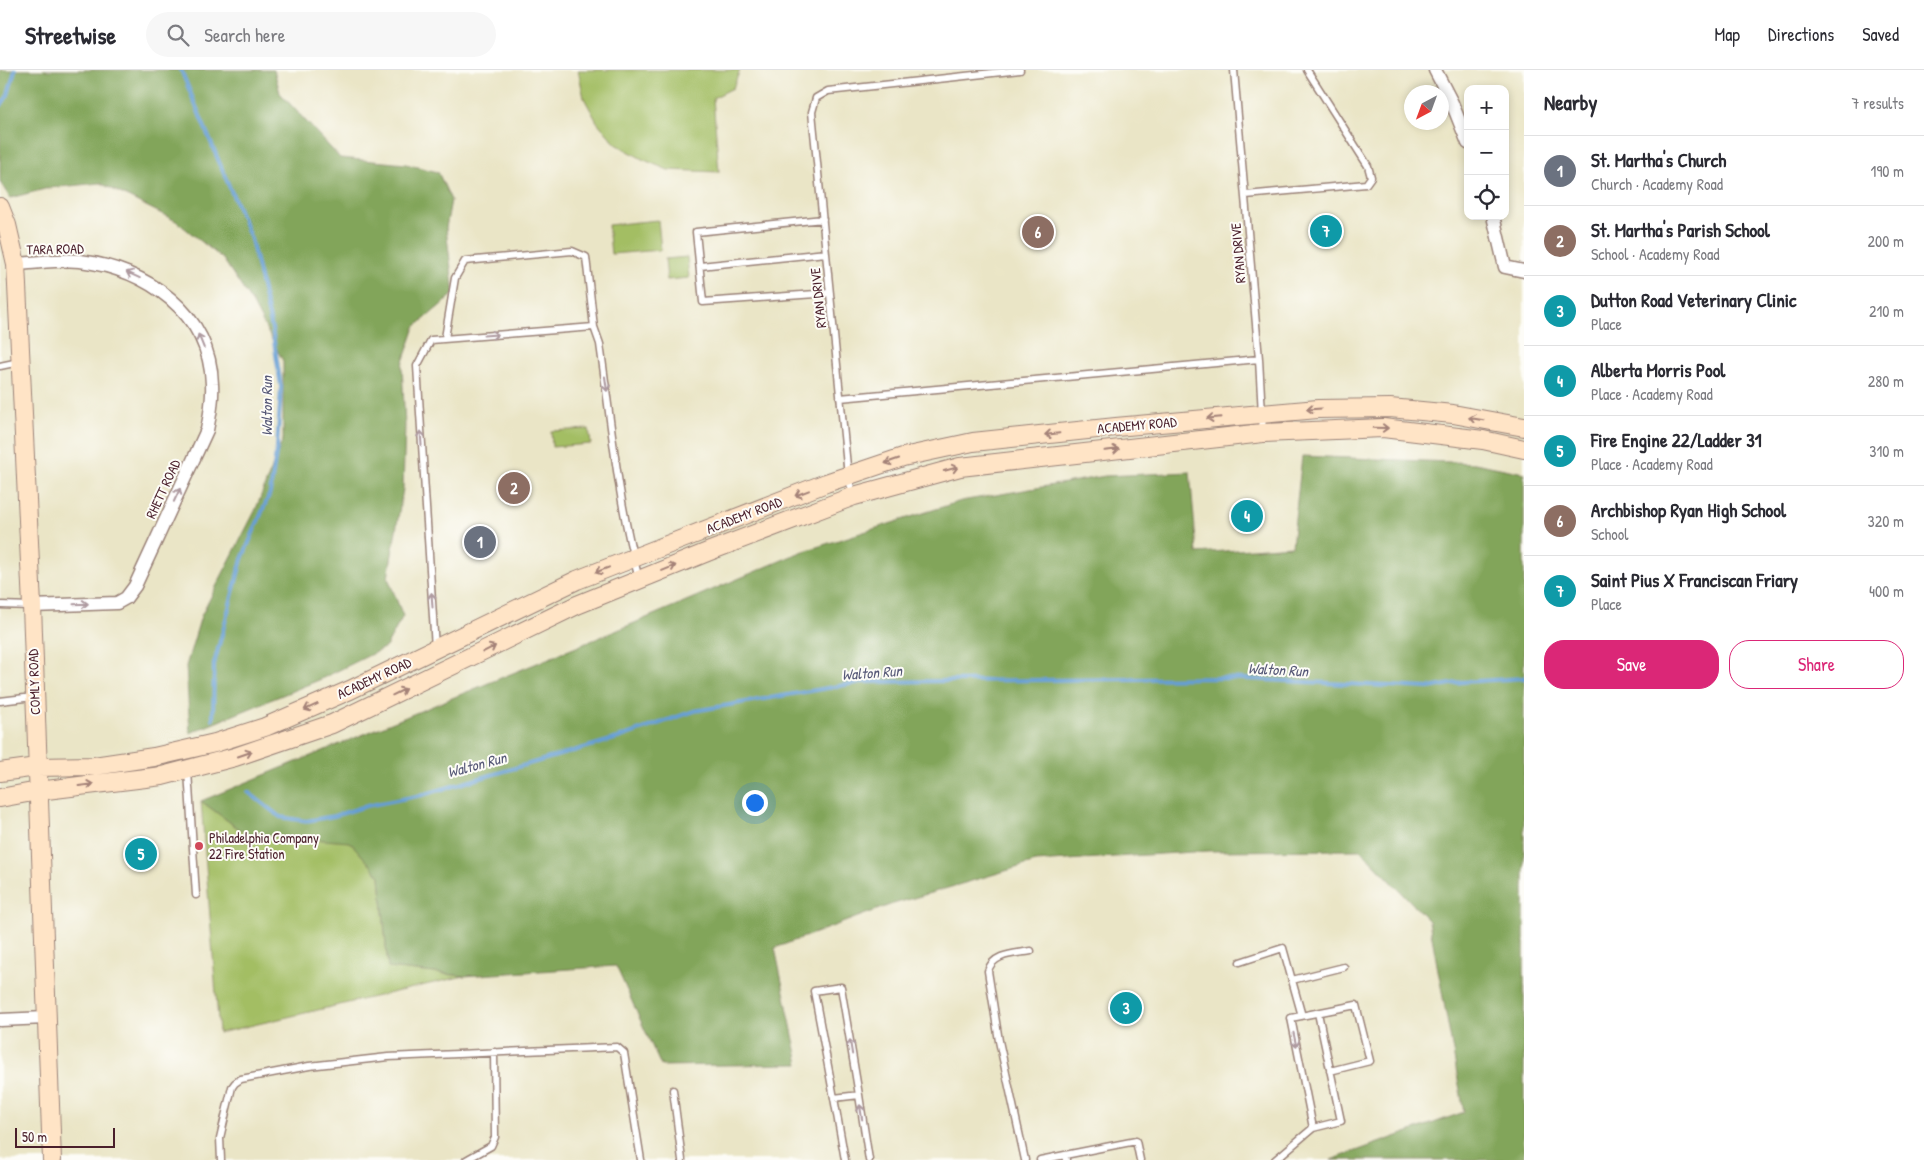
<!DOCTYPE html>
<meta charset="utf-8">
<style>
body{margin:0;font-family:"Patrick Hand",sans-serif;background:#f7f7f7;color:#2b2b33}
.controls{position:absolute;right:15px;top:15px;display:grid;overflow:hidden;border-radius:10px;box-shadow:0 2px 8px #0003}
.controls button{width:45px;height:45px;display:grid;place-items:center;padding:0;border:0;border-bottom:1px solid #e1e1e2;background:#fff;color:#2b2b33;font:25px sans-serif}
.compass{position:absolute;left:1404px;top:15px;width:45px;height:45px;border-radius:50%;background:#fff;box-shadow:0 2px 8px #0003;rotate:221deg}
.scale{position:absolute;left:15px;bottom:12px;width:100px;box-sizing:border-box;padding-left:5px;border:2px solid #4a1f2b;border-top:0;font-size:14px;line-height:18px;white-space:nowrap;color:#4a1f2b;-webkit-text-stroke:4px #fdfcf7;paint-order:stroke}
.you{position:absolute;left:754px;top:732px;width:18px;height:18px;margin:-12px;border:4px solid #fff;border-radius:50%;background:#1a73e8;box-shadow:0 0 0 8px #1a73e833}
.badge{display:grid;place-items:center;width:32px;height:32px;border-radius:50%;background:#db2777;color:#fff;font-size:16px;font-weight:700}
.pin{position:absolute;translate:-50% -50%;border:2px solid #fff;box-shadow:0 1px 5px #0006}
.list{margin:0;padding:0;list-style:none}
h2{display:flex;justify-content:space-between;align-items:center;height:65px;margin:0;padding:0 20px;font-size:21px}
h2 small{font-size:16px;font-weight:400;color:#7c7c81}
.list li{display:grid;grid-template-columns:32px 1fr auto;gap:15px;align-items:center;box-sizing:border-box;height:70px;padding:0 20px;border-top:1px solid #e1e1e2}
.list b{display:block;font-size:19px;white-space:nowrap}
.list p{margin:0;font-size:16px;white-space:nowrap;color:#7c7c81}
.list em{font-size:16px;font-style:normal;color:#7c7c81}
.actions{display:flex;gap:10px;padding:15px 20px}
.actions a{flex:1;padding:11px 0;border:1px solid #db2777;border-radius:20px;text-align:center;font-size:18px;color:#db2777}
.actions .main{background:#db2777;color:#fff}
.icon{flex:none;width:28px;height:28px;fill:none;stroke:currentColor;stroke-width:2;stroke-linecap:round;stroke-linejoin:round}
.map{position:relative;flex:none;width:1524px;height:1090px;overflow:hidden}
header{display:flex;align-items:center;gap:30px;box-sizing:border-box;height:70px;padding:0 25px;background:#fff;border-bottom:1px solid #e1e1e2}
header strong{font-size:24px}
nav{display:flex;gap:28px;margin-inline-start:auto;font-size:18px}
.search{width:350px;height:45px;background:#f7f7f7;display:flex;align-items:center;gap:12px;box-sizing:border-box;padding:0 18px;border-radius:28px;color:#7c7c81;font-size:19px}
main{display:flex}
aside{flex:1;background:#fff}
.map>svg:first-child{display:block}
.green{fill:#a3be64;stroke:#766e48}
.forest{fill:#82a55a;stroke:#666242}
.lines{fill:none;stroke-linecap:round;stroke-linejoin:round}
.stream{stroke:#659ed4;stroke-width:4}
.lane-casing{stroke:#9a8278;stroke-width:9}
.street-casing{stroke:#9a8278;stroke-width:15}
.secondary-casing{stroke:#9a8278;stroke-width:20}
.lane{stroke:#fff;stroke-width:6}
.street{stroke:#fff;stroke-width:12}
.secondary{stroke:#ffe4c6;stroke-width:18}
.oneway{stroke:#ae9aa0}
.oneway2{stroke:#a48278}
.poi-dot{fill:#d1495b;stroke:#fdfcf7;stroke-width:2}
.labels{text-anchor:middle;stroke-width:4;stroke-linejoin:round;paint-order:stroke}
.street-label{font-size:14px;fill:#4a1f2b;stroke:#fdfcf7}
.poi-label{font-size:14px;fill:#4a1f2b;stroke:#fdfcf7;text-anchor:start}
.water-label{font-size:15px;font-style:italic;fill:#565877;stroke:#fdfcf7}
</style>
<header>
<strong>Streetwise</strong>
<div class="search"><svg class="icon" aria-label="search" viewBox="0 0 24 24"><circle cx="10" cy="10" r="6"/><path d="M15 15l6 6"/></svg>Search here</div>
<nav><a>Map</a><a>Directions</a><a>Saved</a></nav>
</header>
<main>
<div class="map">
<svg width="1524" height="1090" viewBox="0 0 1524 1090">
<rect width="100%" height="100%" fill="#fdfcf7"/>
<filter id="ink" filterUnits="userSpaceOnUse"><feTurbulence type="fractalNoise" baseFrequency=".02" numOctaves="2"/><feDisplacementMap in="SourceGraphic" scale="10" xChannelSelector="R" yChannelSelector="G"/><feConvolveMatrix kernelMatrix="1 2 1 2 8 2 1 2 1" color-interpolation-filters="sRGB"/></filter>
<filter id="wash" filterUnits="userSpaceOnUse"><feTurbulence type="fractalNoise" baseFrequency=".0096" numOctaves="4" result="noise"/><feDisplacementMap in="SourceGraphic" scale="20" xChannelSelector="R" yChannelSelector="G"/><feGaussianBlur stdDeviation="1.12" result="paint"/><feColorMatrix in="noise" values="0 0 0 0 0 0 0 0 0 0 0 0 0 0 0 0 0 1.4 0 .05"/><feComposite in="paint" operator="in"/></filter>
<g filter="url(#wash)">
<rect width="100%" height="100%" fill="#eae5c6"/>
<path class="green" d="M 578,0 L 740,0 L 733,18 L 713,28 L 719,102 L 668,100 L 642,89 L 616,74 L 597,52 L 584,28 Z
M 658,150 L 661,180 L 611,184 L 608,155 Z
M 687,187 L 689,208 L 667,210 L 665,189 Z
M 589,359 L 591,374 L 552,377 L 551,361 Z
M 201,731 L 246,764 L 350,771 L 380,806 L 388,898 L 464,906 L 219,963 Z"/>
<path class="forest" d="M 0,0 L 274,0 L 280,23 L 340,88 L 406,94 L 438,102 L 451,130 L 446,158 L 454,224 L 415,257 L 402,295 L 405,356 L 403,419 L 388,508 L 403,546 L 386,577 L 319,610 L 190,663 L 186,596 L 201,546 L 255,441 L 283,369 L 283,291 L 253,234 L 223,189 L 176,151 L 100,113 L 49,118 L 10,128 L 0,112 Z
M 1302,386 L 1475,393 L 1524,403 L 1524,1090 L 1331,1090 L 1464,1042 L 1429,851 L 1361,780 L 1209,781 L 1036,792 L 890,835 L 775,878 L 799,994 L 661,996 L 616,896 L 464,906 L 388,898 L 380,806 L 350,772 L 246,764 L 201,731 L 625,557 L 801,482 L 961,431 L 1105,406 L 1190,402 L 1197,483 L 1292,476 Z"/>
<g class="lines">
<path class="stream" d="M 181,0 L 251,169 L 272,259 L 281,317 L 277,377 L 270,423 L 242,489 L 214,594 L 213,649
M 0,37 L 8,25 L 15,0
M 248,722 L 280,747 L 306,751 L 334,746 L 366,736 L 422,725 L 618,668 L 694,641 L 862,612 L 1223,608 L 1429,618 L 1462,612 L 1524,608"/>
</g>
</g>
<g filter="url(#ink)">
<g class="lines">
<g class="lane-casing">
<path id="lane" d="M 1234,0 L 1259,289 L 1263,363
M 1246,125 L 1366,114 L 1371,107 L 1368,96 L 1307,0
M 823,149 L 696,162 L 703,232 L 830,223
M 700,196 L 826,183
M 445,268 L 455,208 L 465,191 L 572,181 L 586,187 L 594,257
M 0,296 L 19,292
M 840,328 L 1259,289
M 853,425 L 848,406 L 812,42 L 816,28 L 828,21 L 1020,0
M 0,535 L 31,536
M 435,578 L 417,296 L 431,270 L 594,257 L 600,274 C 611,352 618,433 639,509
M 0,631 L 33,627
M 188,701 L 196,825
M 1240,892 L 1283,878 L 1302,946
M 1292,910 L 1344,897
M 1318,943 L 1341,1051 L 1313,1058 L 1291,948 L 1356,935 L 1370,991 L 1330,1001
M 673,1020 L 682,1090
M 834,1028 L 814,921 L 841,917 L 859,1025
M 221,1090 L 220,1068 L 232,1017 L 235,1013 L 241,1009 L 309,996 L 388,987 L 617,977 L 624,983 L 641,1090
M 466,1090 L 491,1076 L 495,1067 L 494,982
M 845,1090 L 834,1028 L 859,1025 L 869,1090
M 1025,1090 L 999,971 L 988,901 C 993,883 1015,884 1031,881
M 1040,1090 L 1065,1085
M 1066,1090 L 1065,1085 L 1136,1071 L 1140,1090
M 1275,1090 L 1313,1058"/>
</g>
<g class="street-casing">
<path id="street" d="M 1435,0 L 1452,33 L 1468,73
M 1493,146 L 1505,197 L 1524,201
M 16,194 C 36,193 61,189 80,191 C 146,199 210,242 212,314 C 213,330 210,345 207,360 L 135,516 L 126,528 L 117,533 L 32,536
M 0,950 L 46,948"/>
</g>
<g class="secondary-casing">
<path id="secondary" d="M 0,137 L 7,155 L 16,194 L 32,536 L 52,1090
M 0,702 L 37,697 L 94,696 L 154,687 L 215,673 L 265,657 L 350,620 L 577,510 L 826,413 L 903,387 L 973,372 L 1116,357 L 1318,339 L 1390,338 L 1453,344 L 1524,357
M 0,728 L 38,721 L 162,706 L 235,687 L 332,654 L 577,535 L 710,481 L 854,426 L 960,397 L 1263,363 L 1383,358 L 1483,370 L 1524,379"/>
</g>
<use href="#lane" class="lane"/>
<use href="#street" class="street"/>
<use href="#secondary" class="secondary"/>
</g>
<defs><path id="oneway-shaft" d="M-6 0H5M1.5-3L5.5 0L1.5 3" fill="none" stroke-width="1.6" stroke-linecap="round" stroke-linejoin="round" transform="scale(1.25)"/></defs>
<g class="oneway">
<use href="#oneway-shaft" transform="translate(133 205) rotate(-155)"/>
<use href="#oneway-shaft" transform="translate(491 265) rotate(-4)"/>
<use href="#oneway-shaft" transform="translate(201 271) rotate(-112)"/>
<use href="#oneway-shaft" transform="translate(606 314) rotate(82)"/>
<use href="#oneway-shaft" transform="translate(421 368) rotate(-94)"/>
<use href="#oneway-shaft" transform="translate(177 425) rotate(-65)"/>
<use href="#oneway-shaft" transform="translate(432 530) rotate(-94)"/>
<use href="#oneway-shaft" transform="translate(81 534) rotate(-2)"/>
<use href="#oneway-shaft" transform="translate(1295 970) rotate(78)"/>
<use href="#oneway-shaft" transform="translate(851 977) rotate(-99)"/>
<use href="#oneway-shaft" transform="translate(861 1042) rotate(-99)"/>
</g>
<g class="oneway2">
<use href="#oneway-shaft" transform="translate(1314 339) rotate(176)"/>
<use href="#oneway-shaft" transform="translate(1214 348) rotate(175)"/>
<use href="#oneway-shaft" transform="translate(1476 349) rotate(-170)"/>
<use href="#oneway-shaft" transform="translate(1381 358) rotate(1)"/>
<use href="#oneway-shaft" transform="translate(1052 364) rotate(174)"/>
<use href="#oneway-shaft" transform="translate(1112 380) rotate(-6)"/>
<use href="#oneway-shaft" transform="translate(892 391) rotate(161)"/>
<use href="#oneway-shaft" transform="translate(951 399) rotate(-15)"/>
<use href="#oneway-shaft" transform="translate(802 423) rotate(159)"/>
<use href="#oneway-shaft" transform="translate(669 498) rotate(-22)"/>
<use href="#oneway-shaft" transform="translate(602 500) rotate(159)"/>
<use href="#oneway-shaft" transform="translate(489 579) rotate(-27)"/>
<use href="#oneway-shaft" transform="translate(399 622) rotate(-26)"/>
<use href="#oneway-shaft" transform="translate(311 637) rotate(156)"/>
<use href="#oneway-shaft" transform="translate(245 684) rotate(-19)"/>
<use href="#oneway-shaft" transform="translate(86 715) rotate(-7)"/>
</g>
</g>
<circle class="poi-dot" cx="199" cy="776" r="5"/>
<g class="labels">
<g class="street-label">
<text transform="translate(55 179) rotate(-1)" y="5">TARA ROAD</text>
<text transform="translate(1238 183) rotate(-95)" y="5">RYAN DRIVE</text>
<text transform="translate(818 228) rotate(-96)" y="5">RYAN DRIVE</text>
<text transform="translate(1137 355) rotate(-5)" y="5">ACADEMY ROAD</text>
<text transform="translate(163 419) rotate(-65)" y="5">RHETT ROAD</text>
<text transform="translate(744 445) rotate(-21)" y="5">ACADEMY ROAD</text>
<text transform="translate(374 608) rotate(-25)" y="5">ACADEMY ROAD</text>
<text transform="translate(34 612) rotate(-92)" y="5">COMLY ROAD</text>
</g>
<g class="poi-label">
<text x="209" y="773">Philadelphia Company<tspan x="209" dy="16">22 Fire Station</tspan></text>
</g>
<g class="water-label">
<text transform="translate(267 336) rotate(-90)" y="5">Walton Run</text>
<text transform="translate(1278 600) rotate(3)" y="5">Walton Run</text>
<text transform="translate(872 603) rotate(-4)" y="5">Walton Run</text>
<text transform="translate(477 695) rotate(-15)" y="5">Walton Run</text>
</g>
</g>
</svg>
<div class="controls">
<button>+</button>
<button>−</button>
<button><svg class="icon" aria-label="locate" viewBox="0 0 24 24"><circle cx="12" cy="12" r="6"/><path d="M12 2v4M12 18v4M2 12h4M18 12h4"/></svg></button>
</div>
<svg class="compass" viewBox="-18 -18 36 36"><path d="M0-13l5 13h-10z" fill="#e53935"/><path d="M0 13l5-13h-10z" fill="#7c7c81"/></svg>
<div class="scale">50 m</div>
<div class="you"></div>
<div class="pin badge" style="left:480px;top:472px;background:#6b7280">1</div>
<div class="pin badge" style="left:514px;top:418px;background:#8d6e63">2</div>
<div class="pin badge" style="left:1126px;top:938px;background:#0f9aa8">3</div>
<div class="pin badge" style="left:1247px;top:446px;background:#0f9aa8">4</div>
<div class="pin badge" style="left:141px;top:784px;background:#0f9aa8">5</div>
<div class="pin badge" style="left:1038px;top:162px;background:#8d6e63">6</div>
<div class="pin badge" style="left:1326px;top:161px;background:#0f9aa8">7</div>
</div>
<aside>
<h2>Nearby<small>7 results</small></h2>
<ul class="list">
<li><span class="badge" style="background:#6b7280">1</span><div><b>St. Martha's Church</b><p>Church · Academy Road</p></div><em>190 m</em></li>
<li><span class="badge" style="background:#8d6e63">2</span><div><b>St. Martha's Parish School</b><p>School · Academy Road</p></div><em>200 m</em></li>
<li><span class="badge" style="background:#0f9aa8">3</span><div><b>Dutton Road Veterinary Clinic</b><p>Place</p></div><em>210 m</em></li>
<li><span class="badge" style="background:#0f9aa8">4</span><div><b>Alberta Morris Pool</b><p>Place · Academy Road</p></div><em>280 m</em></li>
<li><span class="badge" style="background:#0f9aa8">5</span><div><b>Fire Engine 22/Ladder 31</b><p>Place · Academy Road</p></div><em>310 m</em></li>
<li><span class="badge" style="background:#8d6e63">6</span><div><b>Archbishop Ryan High School</b><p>School</p></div><em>320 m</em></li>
<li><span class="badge" style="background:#0f9aa8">7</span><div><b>Saint Pius X Franciscan Friary</b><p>Place</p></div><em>400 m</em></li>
</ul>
<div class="actions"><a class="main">Save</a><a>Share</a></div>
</aside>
</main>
